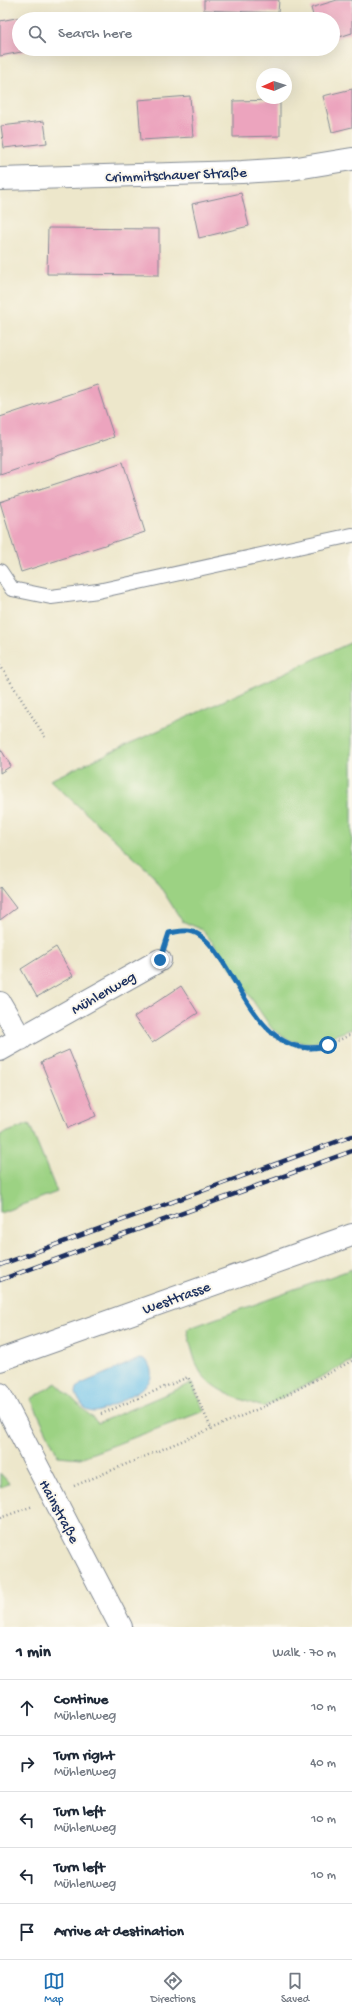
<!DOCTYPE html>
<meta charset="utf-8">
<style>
body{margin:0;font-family:"Gochi Hand",sans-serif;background:#f6f6f7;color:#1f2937}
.compass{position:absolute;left:256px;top:68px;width:36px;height:36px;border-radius:50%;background:#fff;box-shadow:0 4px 16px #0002;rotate:267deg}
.stop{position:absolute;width:12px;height:12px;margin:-9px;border:3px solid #1f6fb2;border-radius:50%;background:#fff}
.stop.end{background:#1f6fb2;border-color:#fff;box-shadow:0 1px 4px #0008}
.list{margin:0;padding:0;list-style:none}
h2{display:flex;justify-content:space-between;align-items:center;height:52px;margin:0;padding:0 16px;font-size:17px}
h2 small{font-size:13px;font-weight:400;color:#747a83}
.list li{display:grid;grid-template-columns:26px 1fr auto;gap:12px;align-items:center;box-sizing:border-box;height:56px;padding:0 16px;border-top:1px solid #e0e1e3}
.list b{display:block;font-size:15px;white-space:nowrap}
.list p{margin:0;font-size:13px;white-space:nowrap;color:#747a83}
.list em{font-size:13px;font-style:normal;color:#747a83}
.icon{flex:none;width:22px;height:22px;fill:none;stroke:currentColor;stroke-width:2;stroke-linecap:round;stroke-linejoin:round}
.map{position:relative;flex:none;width:352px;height:1627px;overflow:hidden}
.search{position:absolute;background:#fff;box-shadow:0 4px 16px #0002;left:12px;right:12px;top:12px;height:44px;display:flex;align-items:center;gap:10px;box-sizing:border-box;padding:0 14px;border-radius:22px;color:#747a83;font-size:15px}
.sheet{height:332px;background:#fff}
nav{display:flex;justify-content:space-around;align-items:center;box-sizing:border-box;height:56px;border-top:1px solid #e0e1e3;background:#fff;font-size:11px;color:#747a83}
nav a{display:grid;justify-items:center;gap:2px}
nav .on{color:#1f6fb2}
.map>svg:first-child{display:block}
.green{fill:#9cd283;stroke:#5c8070}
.water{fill:#6cc1e9;stroke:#4478a4}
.building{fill:#eca4be}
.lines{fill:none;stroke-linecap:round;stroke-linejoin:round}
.lane-casing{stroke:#848b94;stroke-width:16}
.street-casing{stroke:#848b94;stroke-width:24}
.secondary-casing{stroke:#848b94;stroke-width:24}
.path{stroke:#848b94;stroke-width:2.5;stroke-dasharray:1 3;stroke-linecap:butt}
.lane{stroke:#fff;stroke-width:14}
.street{stroke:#fff;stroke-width:22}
.secondary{stroke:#fff;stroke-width:22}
.rail-casing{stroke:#1b2f5e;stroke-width:4.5}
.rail{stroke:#fbf7ec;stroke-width:3;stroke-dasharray:9;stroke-linecap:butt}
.route{stroke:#1f6fb2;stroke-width:5}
.labels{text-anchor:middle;stroke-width:4;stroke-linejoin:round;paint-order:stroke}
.street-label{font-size:15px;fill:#1b2f5e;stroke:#fbf7ec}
</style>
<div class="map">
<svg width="352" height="1627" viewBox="0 0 352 1627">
<rect width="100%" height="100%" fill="#fbf7ec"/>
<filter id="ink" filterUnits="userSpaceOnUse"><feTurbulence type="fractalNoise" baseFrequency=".025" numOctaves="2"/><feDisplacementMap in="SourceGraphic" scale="8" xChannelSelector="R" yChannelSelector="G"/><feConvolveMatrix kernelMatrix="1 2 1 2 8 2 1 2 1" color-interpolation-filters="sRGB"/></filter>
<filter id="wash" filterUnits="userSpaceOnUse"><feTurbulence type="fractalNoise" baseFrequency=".012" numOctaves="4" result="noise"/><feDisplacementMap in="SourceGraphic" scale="16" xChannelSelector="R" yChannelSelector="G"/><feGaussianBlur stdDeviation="0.9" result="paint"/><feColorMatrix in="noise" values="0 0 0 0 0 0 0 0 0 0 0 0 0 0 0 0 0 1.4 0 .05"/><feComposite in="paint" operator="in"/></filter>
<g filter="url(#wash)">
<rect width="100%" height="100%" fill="#ede7cb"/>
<path class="green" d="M 352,642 L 352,1029 L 313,1043 L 291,1041 L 272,1029 L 222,955 L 203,930 L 182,921 L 152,874 L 50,780 Z
M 29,1124 L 57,1192 L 0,1213 L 0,1135 Z
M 352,1269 L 352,1361 L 263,1407 C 243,1400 220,1394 205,1378 C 195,1369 190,1342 187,1329 Z
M 56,1383 L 98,1423 L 192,1383 L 204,1411 L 80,1458 L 58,1456 L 31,1399 Z
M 0,1473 L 9,1483 L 0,1488 Z"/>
<path class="water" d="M 139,1359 L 146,1360 C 151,1367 154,1376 148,1383 C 141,1391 104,1412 94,1412 C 85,1412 78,1400 76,1393 L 77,1388 L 81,1384 Z"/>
<g id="blocks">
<path class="building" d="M 204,0 L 279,0 L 278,13 L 204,10 Z
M 337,0 L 352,0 L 352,33 L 333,39 L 333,19 L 314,19 L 311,8 Z
M 32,15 L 33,19 L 19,19 L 19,49 L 32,50 L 0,56 L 0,21 Z
M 352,89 L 352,127 L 332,132 L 323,96 Z
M 190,96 L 193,137 L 141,140 L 138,100 Z
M 280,100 L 280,136 L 233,137 L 233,101 Z
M 44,121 L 47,143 L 4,148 L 1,126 Z
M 241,193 L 249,226 L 199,238 L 192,204 Z
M 48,228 L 159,229 L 159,275 L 47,274 Z
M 97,385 L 114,437 L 0,475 L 0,417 Z
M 123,462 L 145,532 L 21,572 L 0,502 Z
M 0,748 L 11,766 L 0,773 Z
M 0,887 L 16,908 L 0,920 Z
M 56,947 L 73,976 L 37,997 L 21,969 Z
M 181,986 L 198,1013 L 152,1043 L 134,1017 Z
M 69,1050 L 96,1116 L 68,1128 L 41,1062 Z"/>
</g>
</g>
<g filter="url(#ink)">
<use href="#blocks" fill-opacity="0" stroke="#848b94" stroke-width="1"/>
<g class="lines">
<g class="lane-casing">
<path id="lane" d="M 0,571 L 12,589 L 51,597 L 98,591 L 352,535"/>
</g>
<g class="street-casing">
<path id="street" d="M 0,1003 L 21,1039
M 0,1050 L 160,960
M 0,1394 L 121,1627"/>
</g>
<g class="secondary-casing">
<path id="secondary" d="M 0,179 L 242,172 L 291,169 L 352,159
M 0,1360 L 352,1235"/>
</g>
<path class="path" d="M 0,665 L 45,737
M 167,939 L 169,933 C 177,932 185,929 193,932 C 207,937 215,950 222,962 C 235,982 259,1026 277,1039 C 284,1044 294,1047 303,1049 C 320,1051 337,1041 352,1034
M 101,1414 L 188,1377 L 211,1428
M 74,1486 L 263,1407 L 352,1361
M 0,1518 L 33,1506"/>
<use href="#lane" class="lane"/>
<use href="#street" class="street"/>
<use href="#secondary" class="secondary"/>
<g class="rail-casing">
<path id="rail" d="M 0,1265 L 352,1136
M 0,1280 L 352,1151"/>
</g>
<use href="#rail" class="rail"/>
</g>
</g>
<g class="lines" filter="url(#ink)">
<path class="route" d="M 160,960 L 169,933 C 177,932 185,929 193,932 C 207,937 215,951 223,962 C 248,1001 272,1062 328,1045"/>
</g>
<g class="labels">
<g class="street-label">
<text transform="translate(176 174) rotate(-2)" y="5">Crimmitschauer Straße</text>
<text transform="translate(103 992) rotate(-30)" y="5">Mühlenweg</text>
<text transform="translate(176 1297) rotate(-20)" y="5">Westtrasse</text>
<text transform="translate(60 1511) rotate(62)" y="5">Hainstraße</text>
</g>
</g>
</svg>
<svg class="compass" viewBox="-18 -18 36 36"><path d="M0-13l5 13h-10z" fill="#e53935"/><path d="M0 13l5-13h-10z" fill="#747a83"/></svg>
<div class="stop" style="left:328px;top:1045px"></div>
<div class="stop end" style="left:160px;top:960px"></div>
<div class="search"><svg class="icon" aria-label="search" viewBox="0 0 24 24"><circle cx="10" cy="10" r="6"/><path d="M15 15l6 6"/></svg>Search here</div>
</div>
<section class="sheet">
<h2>1 min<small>Walk · 70 m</small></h2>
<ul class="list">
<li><svg class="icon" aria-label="ahead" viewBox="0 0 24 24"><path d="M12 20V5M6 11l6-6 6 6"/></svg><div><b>Continue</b><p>Mühlenweg</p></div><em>10 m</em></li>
<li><svg class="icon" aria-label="right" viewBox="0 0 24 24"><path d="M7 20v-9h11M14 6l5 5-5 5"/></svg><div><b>Turn right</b><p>Mühlenweg</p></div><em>40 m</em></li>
<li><svg class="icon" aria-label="left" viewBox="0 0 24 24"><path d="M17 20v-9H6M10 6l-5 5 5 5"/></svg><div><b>Turn left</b><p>Mühlenweg</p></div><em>10 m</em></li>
<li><svg class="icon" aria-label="left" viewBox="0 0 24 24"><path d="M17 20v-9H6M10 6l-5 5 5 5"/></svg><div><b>Turn left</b><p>Mühlenweg</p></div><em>10 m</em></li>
<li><svg class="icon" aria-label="arrive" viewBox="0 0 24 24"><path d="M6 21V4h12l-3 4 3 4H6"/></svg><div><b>Arrive at destination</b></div></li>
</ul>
</section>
<nav>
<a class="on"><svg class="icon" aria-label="map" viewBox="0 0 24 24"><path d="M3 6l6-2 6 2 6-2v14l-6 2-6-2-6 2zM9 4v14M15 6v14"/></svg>Map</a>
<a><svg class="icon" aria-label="directions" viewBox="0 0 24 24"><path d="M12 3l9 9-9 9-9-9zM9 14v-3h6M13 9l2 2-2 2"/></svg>Directions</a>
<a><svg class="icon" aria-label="saved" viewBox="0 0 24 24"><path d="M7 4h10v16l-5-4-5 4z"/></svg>Saved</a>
</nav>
